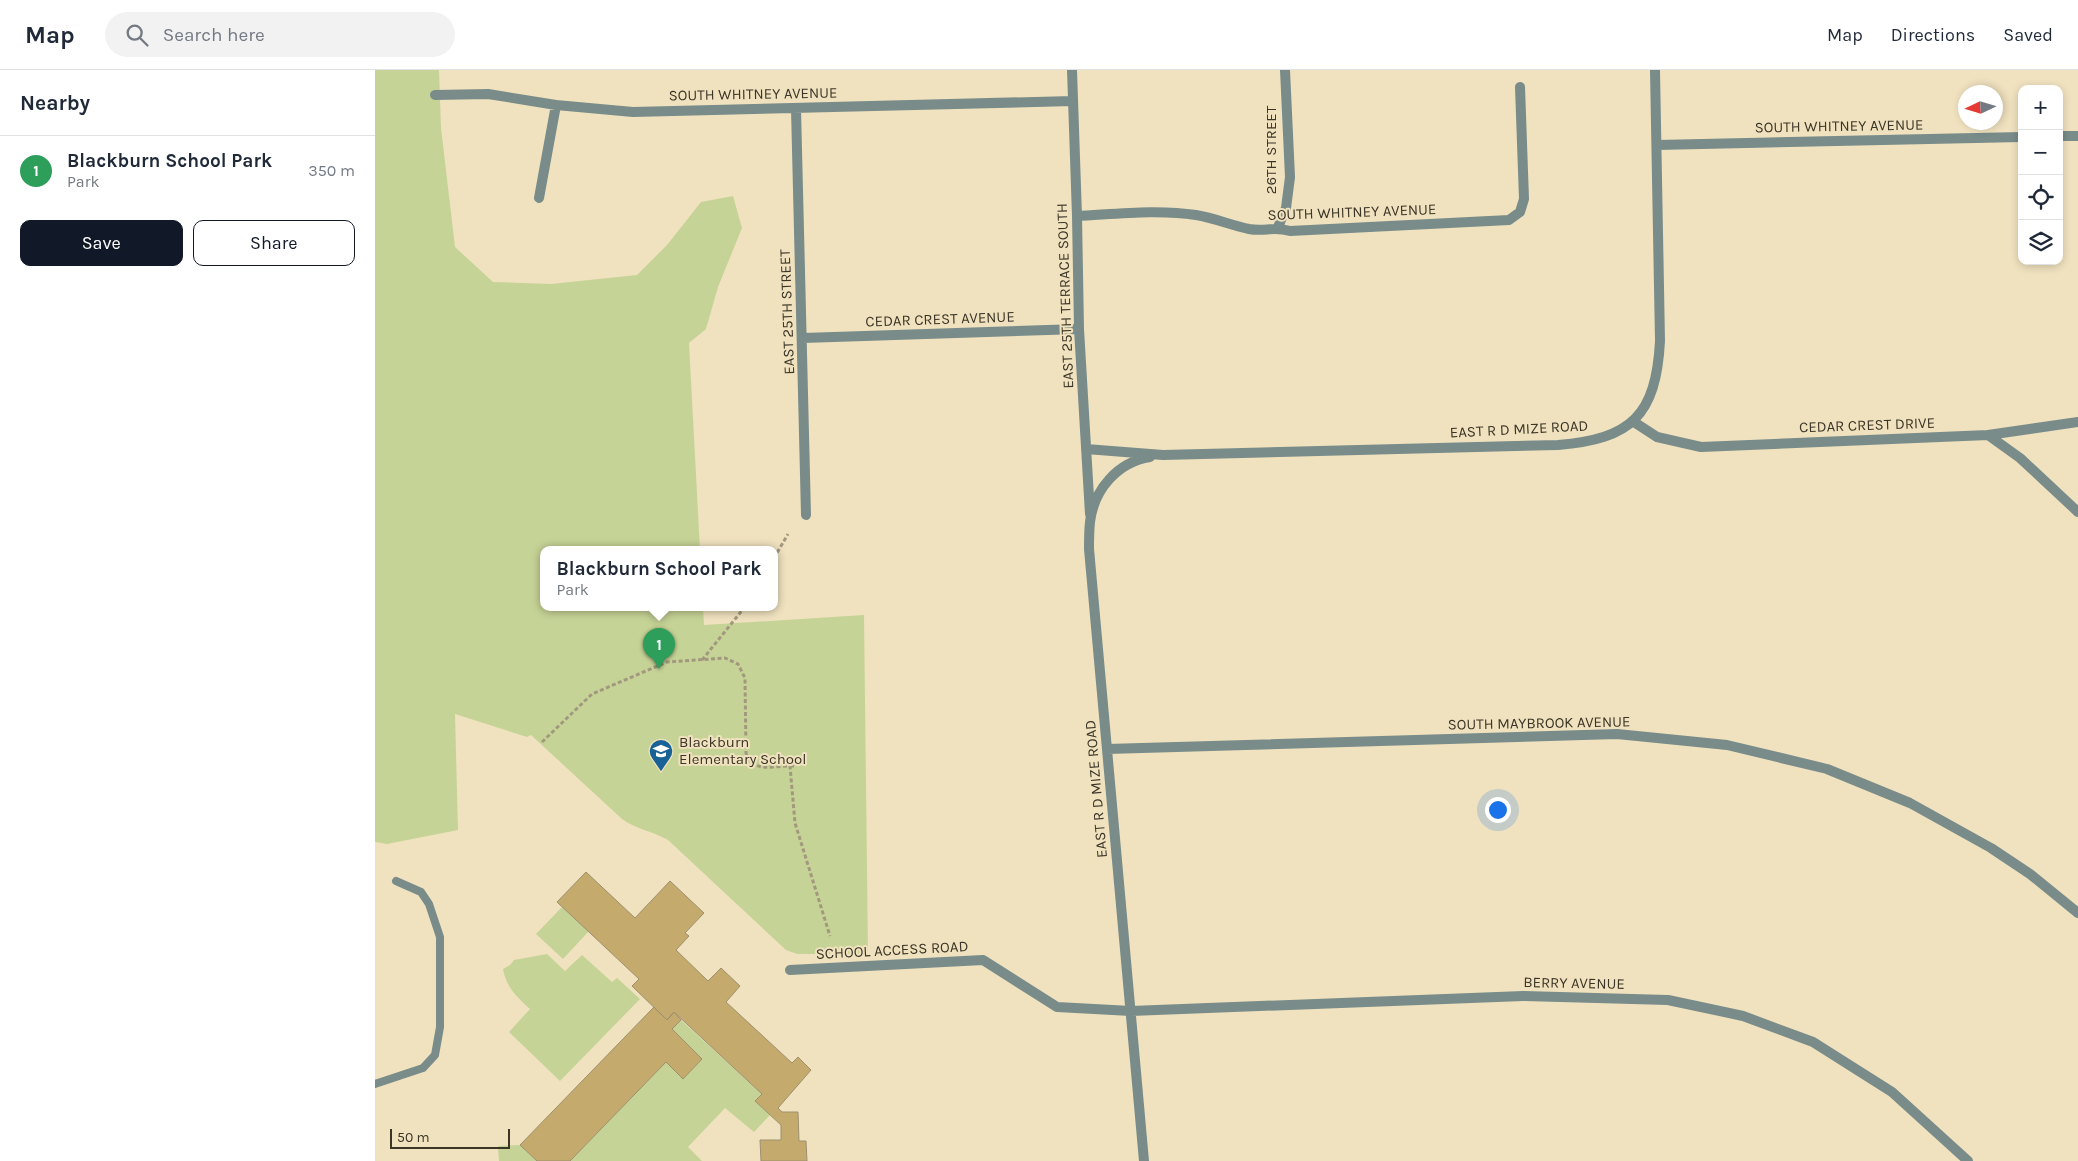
<!DOCTYPE html>
<meta charset="utf-8">
<style>
body{margin:0;font-family:Karla,sans-serif;background:#f2f2f3;color:#1f2937}
.controls{position:absolute;right:15px;top:15px;display:grid;overflow:hidden;border-radius:10px;box-shadow:0 2px 8px #0003}
.controls button{width:45px;height:45px;display:grid;place-items:center;padding:0;border:0;border-bottom:1px solid #e0e1e3;background:#fff;color:#1f2937;font:25px sans-serif}
.compass{position:absolute;left:1583px;top:15px;width:45px;height:45px;border-radius:50%;background:#fff;box-shadow:0 2px 8px #0003;rotate:266deg}
.scale{position:absolute;left:15px;bottom:12px;width:120px;box-sizing:border-box;padding-left:5px;border:2px solid #3b3527;border-top:0;font-size:14px;line-height:18px;white-space:nowrap;color:#3b3527;-webkit-text-stroke:4px #f0e2bf;paint-order:stroke}
.you{position:absolute;left:1122px;top:739px;width:18px;height:18px;margin:-12px;border:4px solid #fff;border-radius:50%;background:#1a73e8;box-shadow:0 0 0 8px #1a73e833}
.badge{display:grid;place-items:center;width:32px;height:32px;border-radius:50%;background:#111827;color:#fff;font-size:16px;font-weight:700}
.pin{position:absolute;translate:-50% -41px;filter:drop-shadow(0 1px 2px #0008)}
.pin::after{content:'';position:absolute;top:26px;width:18px;height:15px;background:inherit;clip-path:polygon(0 0,100% 0,50% 100%)}
.popup{position:absolute;left:165px;top:476px;width:238px;height:65px;box-sizing:border-box;display:grid;place-content:center;border-radius:10px;background:#fff;filter:drop-shadow(0 1px 4px #0005);font-size:16px;white-space:nowrap;color:#747a83}
.popup b{font-size:19px;color:#1f2937}
.popup::after{content:'';position:absolute;left:50%;top:100%;margin-left:-10px;border:10px solid transparent;border-top-color:#fff}
.list{margin:0;padding:0;list-style:none}
h2{display:flex;justify-content:space-between;align-items:center;height:65px;margin:0;padding:0 20px;font-size:21px}
h2 small{font-size:16px;font-weight:400;color:#747a83}
.list li{display:grid;grid-template-columns:32px 1fr auto;gap:15px;align-items:center;box-sizing:border-box;height:70px;padding:0 20px;border-top:1px solid #e0e1e3}
.list b{display:block;font-size:19px;white-space:nowrap}
.list p{margin:0;font-size:16px;white-space:nowrap;color:#747a83}
.list em{font-size:16px;font-style:normal;color:#747a83}
.actions{display:flex;gap:10px;padding:15px 20px}
.actions a{flex:1;padding:11px 0;border:1px solid #111827;border-radius:10px;text-align:center;font-size:18px;color:#111827}
.actions .main{background:#111827;color:#fff}
.icon{flex:none;width:28px;height:28px;fill:none;stroke:currentColor;stroke-width:2;stroke-linecap:round;stroke-linejoin:round}
.map{position:relative;flex:none;width:1703px;height:1091px;overflow:hidden}
header{display:flex;align-items:center;gap:30px;box-sizing:border-box;height:70px;padding:0 25px;background:#fff;border-bottom:1px solid #e0e1e3}
header strong{font-size:24px}
nav{display:flex;gap:28px;margin-inline-start:auto;font-size:18px}
.search{width:350px;height:45px;background:#f2f2f3;display:flex;align-items:center;gap:12px;box-sizing:border-box;padding:0 18px;border-radius:28px;color:#747a83;font-size:19px}
main{display:flex}
aside{flex:1;background:#fff}
.map>svg:first-child{display:block}
.green{fill:#c6d396}
.building{fill:#c4ab6d;stroke:#9d906f}
.lines{fill:none;stroke-linecap:round;stroke-linejoin:round}
.path{stroke:#a2987e;stroke-width:3;stroke-dasharray:4 2.5;stroke-linecap:butt}
.lane{stroke:#798c8a;stroke-width:8}
.street{stroke:#798c8a;stroke-width:10}
.labels{text-anchor:middle;stroke-width:4;stroke-linejoin:round;paint-order:stroke}
.street-label{font-size:15px;fill:#3b3527;stroke:#f0e2bf}
.poi-label{font-size:15px;fill:#3b3527;stroke:#f0e2bf;text-anchor:start}
</style>
<header>
<strong>Map</strong>
<div class="search"><svg class="icon" aria-label="search" viewBox="0 0 24 24"><circle cx="10" cy="10" r="6"/><path d="M15 15l6 6"/></svg>Search here</div>
<nav><a>Map</a><a>Directions</a><a>Saved</a></nav>
</header>
<main>
<aside>
<h2>Nearby<small></small></h2>
<ul class="list">
<li><span class="badge" style="background:#2e9e5b">1</span><div><b>Blackburn School Park</b><p>Park</p></div><em>350 m</em></li>
</ul>
<div class="actions"><a class="main">Save</a><a>Share</a></div>
</aside>
<div class="map">
<svg width="1703" height="1091" viewBox="0 0 1703 1091">
<rect width="100%" height="100%" fill="#f0e2bf"/>
<path class="green" d="M 0,0 L 64,0 L 66,58 L 80,177 L 118,212 L 176,214 L 262,205 L 292,175 L 326,132 L 358,126 L 367,158 L 343,217 L 331,259 L 314,273 L 325,480 L 169,480 L 169,538 L 328,538 L 329,555 L 489,545 L 493,884 L 422,884 L 411,880 L 293,770 C 277,761 261,759 247,749 L 156,665 L 152,667 L 80,644 L 83,760 L 12,774 L 0,772 Z
M 188,836 L 214,861 L 188,889 L 161,864 Z
M 172,884 L 190,901 L 207,885 L 237,912 L 242,908 L 265,929 L 185,1011 L 134,962 L 155,939 C 142,927 131,917 128,899 L 135,895 L 139,890 Z
M 306,950 L 387,1024 L 380,1031 L 395,1045 L 379,1062 L 350,1038 L 313,1077 L 327,1091 L 195,1091 L 291,992 L 308,1009 L 327,989 L 297,959 Z
M 145,1075 L 162,1091 L 124,1091 L 123,1076 Z"/>
<path class="building" d="M 211,802 L 260,848 L 295,811 L 329,843 L 310,863 L 314,866 L 301,880 L 333,911 L 346,898 L 365,916 L 351,932 L 417,993 L 423,987 L 436,1000 L 403,1038 L 407,1042 L 423,1042 L 424,1071 L 431,1071 L 432,1091 L 386,1091 L 385,1070 L 406,1070 L 406,1055 L 380,1031 L 387,1024 L 299,942 L 292,950 L 257,916 L 264,909 L 182,832 Z
M 279,937 L 292,950 L 299,942 L 306,950 L 297,959 L 327,989 L 308,1009 L 291,992 L 195,1091 L 162,1091 L 145,1075 Z"/>
<g class="lines">
<path class="path" d="M 399,488 L 413,464
M 327,590 L 369,538
M 167,672 L 217,624 L 292,592 L 350,588 L 363,594 L 370,608 L 371,683 C 376,703 398,696 415,696 L 420,753 L 455,866
M 415,696 L 421,696 L 422,689"/>
<path class="lane" d="M 0,1014 L 48,998 L 60,985 L 65,957 L 65,867 L 54,834 L 46,822 L 21,811"/>
<path class="street" d="M 697,0 L 702,146 L 704,259 L 715,444
M 60,25 L 113,24 L 181,35 L 258,42 L 698,31
M 421,39 L 431,445
M 1684,66 L 1703,66
M 1282,75 L 1647,67
M 164,128 L 181,35
M 702,146 C 741,144 783,139 821,145 C 839,148 856,155 874,159 C 890,162 898,156 915,161 L 1134,150 L 1145,142 L 1149,129 L 1145,17
M 903,157 L 911,138 L 915,107 L 910,0
M 428,268 L 704,259
M 1259,352 L 1282,367 L 1326,377 L 1613,365 L 1703,352
M 1613,365 L 1645,388 L 1703,442
M 711,379 L 788,385 L 1183,375 C 1256,369 1281,346 1285,271 L 1280,0
M 732,679 L 1242,664 L 1352,675 L 1452,699 L 1535,733 L 1616,778 L 1655,804 L 1703,843
M 415,900 L 608,890 L 682,937 L 756,941 L 1148,926 L 1293,930 L 1368,946 L 1438,972 L 1517,1022 L 1593,1091
M 769,1091 L 714,479 C 714,470 714,461 715,452 C 719,419 743,392 775,387"/>
</g>
<defs>
<g id="school-pin" transform="scale(1.25)"><path d="M0 17L-7.5 6A9.5 9.5 0 1 1 7.5 6Z" fill="#196296" stroke="#f0e2bf"/><path d="M0-5L7-2L0 1L-7-2ZM-4 1L0 2.5L4 1V4Q0 6-4 4Z" fill="#fff"/></g>
</defs>
<g fill-rule="evenodd">
<use href="#school-pin" x="286" y="681"/>
</g>
<g class="labels">
<g class="street-label">
<text transform="translate(378 24) rotate(-1)" y="5">SOUTH WHITNEY AVENUE</text>
<text transform="translate(1464 56) rotate(-1)" y="5">SOUTH WHITNEY AVENUE</text>
<text transform="translate(896 80) rotate(-90)" y="5">26TH STREET</text>
<text transform="translate(977 142) rotate(-2)" y="5">SOUTH WHITNEY AVENUE</text>
<text transform="translate(690 226) rotate(-92)" y="5">EAST 25TH TERRACE SOUTH</text>
<text transform="translate(412 242) rotate(-92)" y="5">EAST 25TH STREET</text>
<text transform="translate(565 249) rotate(-2)" y="5">CEDAR CREST AVENUE</text>
<text transform="translate(1492 355) rotate(-2)" y="5">CEDAR CREST DRIVE</text>
<text transform="translate(1144 359) rotate(-3)" y="5">EAST R D MIZE ROAD</text>
<text transform="translate(1164 653) rotate(-1)" y="5">SOUTH MAYBROOK AVENUE</text>
<text transform="translate(721 719) rotate(-95)" y="5">EAST R D MIZE ROAD</text>
<text transform="translate(517 880) rotate(-3)" y="5">SCHOOL ACCESS ROAD</text>
<text transform="translate(1199 913) rotate(1)" y="5">BERRY AVENUE</text>
</g>
<g class="poi-label">
<text x="304" y="677">Blackburn<tspan x="304" dy="17">Elementary School</tspan></text>
</g>
</g>
</svg>
<div class="controls">
<button>+</button>
<button>−</button>
<button><svg class="icon" aria-label="locate" viewBox="0 0 24 24"><circle cx="12" cy="12" r="6"/><path d="M12 2v4M12 18v4M2 12h4M18 12h4"/></svg></button>
<button><svg class="icon" aria-label="layers" viewBox="0 0 24 24"><path d="M12 4l9 5-9 5-9-5zM3 14l9 5 9-5"/></svg></button>
</div>
<svg class="compass" viewBox="-18 -18 36 36"><path d="M0-13l5 13h-10z" fill="#e53935"/><path d="M0 13l5-13h-10z" fill="#747a83"/></svg>
<div class="scale">50 m</div>
<div class="you"></div>
<div class="pin badge" style="left:284px;top:599px;background:#2e9e5b">1</div>
<div class="popup"><b>Blackburn School Park</b>Park</div>
</div>
</main>
